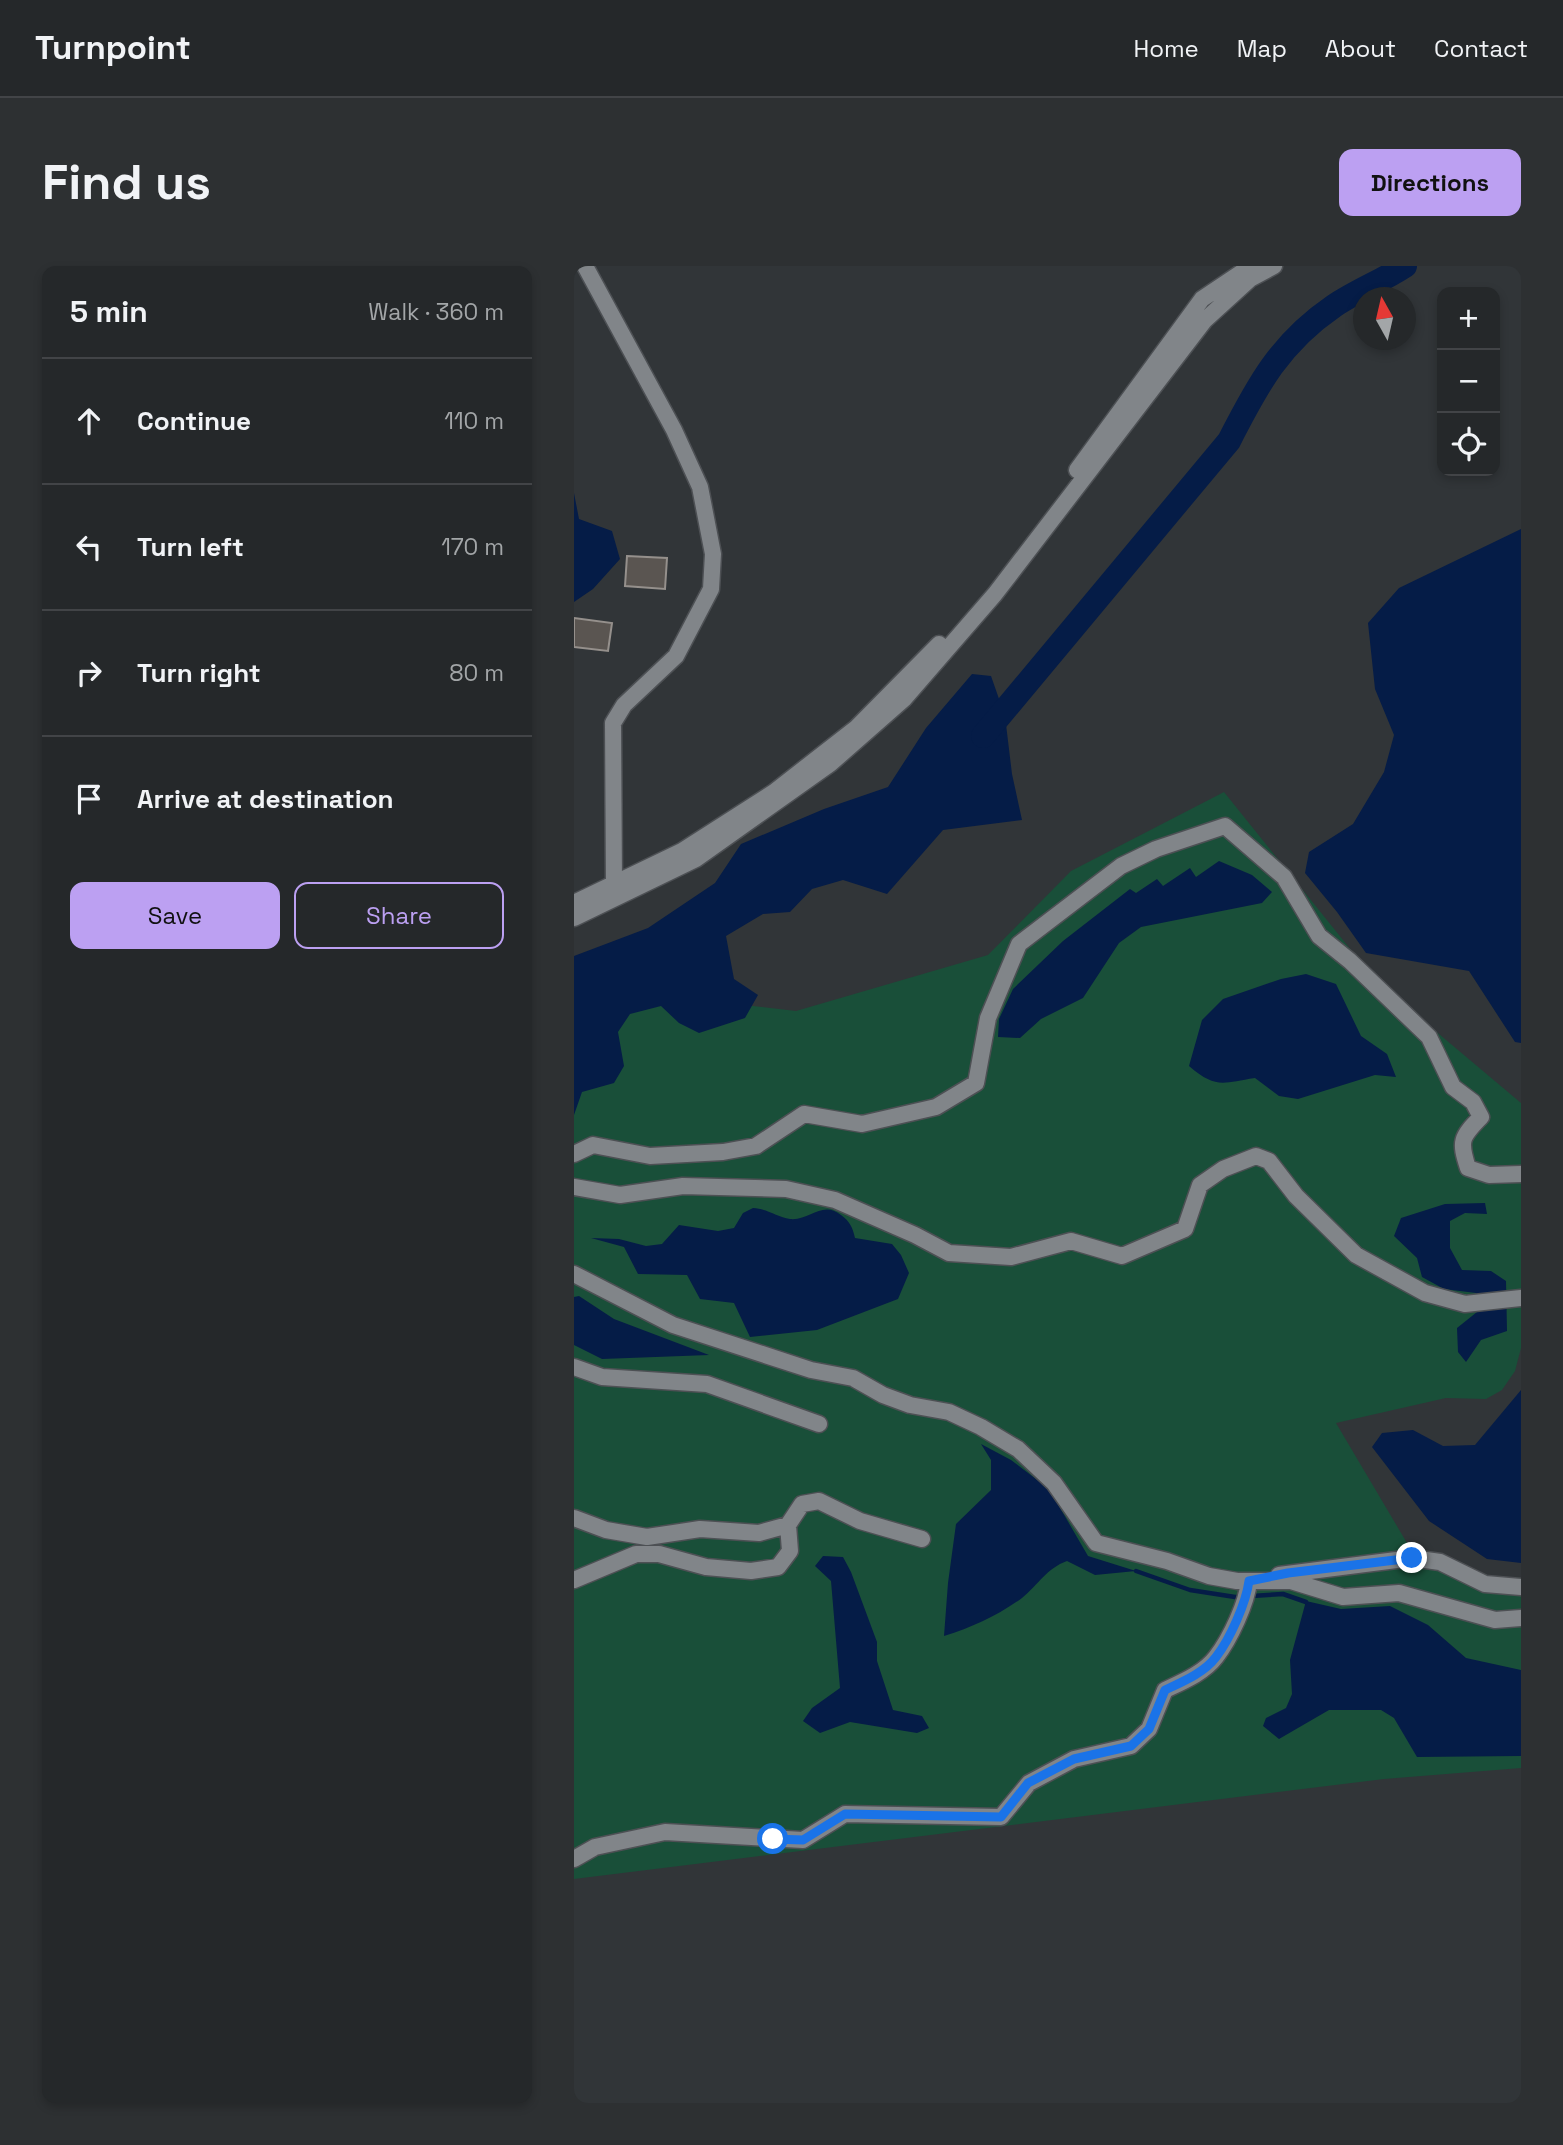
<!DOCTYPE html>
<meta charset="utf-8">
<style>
body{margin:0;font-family:"Space Grotesk",sans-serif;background:#2d3032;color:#f1f3f6}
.controls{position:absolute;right:21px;top:21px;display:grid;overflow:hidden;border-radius:14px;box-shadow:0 4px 10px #0003}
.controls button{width:63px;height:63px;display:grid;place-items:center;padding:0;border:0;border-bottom:2px solid #424447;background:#25282a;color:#f1f3f6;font:35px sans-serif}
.compass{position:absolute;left:779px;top:21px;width:63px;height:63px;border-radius:50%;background:#25282a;box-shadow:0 4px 10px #0003;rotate:352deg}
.stop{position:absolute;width:21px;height:21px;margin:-16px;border:5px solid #1a73e8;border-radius:50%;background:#fff}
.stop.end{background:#1a73e8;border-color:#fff;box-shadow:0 2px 7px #0008}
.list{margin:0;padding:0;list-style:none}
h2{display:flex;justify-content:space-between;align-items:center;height:91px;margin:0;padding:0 28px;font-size:30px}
h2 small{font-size:23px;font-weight:400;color:#a3a6a8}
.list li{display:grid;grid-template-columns:46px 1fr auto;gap:21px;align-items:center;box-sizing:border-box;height:126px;padding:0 28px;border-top:2px solid #424447}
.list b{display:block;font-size:26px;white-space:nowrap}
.list em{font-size:23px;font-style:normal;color:#a3a6a8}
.actions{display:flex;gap:14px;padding:21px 28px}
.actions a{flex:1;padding:16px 0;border:2px solid #bca0f2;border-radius:14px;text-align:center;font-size:24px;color:#bca0f2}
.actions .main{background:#bca0f2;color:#111}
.icon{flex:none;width:38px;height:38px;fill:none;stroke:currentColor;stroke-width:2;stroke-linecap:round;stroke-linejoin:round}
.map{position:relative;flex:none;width:947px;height:1837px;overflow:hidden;border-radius:14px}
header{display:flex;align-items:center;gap:42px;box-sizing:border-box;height:98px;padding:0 35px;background:#25282a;border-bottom:2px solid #424447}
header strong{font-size:33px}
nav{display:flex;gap:38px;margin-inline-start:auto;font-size:24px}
.intro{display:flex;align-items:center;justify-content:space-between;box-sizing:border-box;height:168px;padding:0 42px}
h1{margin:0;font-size:49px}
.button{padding:18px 32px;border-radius:14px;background:#bca0f2;color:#111;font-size:24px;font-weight:700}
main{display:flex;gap:42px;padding:0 42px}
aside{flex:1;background:#25282a;border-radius:14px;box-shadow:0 4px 10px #0003}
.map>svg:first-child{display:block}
.green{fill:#194f39}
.water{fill:#051c47}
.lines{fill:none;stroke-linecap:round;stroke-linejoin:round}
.stream{stroke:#051c47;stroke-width:4.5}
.river{stroke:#051c47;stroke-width:24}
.building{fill:#5a5551;stroke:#95908c;stroke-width:2}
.minor-casing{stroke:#4d5054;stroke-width:19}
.minor{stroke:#818589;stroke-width:16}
.route{stroke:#1a73e8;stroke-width:9}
</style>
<header>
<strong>Turnpoint</strong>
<nav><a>Home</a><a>Map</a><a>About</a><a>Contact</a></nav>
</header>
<div class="intro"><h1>Find us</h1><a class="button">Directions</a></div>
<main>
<aside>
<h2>5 min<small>Walk · 360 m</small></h2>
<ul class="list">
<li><svg class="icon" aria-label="ahead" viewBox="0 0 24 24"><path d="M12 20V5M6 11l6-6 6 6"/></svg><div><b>Continue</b></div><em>110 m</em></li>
<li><svg class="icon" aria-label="left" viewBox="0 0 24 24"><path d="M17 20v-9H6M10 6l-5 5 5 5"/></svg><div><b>Turn left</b></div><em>170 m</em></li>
<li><svg class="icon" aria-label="right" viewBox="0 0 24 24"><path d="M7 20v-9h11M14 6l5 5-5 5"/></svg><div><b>Turn right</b></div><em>80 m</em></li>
<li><svg class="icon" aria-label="arrive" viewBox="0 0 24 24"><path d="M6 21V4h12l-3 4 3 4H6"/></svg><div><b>Arrive at destination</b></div></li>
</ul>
<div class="actions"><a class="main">Save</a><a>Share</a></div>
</aside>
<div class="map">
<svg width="947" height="1837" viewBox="0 0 947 1837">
<rect width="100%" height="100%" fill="#313538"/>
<path class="green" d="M 650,526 L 802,715 L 947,837 L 947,1082 L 941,1105 L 928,1124 L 912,1133 L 872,1132 L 762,1157 L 833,1277 L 916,1310 L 947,1312 L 947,1502 L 810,1513 L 0,1613 L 0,735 L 47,725 L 222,745 L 414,689 L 497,605 Z"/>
<path class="water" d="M 0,227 L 5,253 L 38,265 L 46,293 L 19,323 L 0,336 Z
M 947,263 L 947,777 L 941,776 L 895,705 L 792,687 L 763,646 L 731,607 L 735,586 L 779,558 L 810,506 L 820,469 L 801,423 L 794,357 L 825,322 Z
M 398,408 L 417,410 L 431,450 L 438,508 L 448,554 L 369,564 L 313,628 L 269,614 L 238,623 L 216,646 L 189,648 L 152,670 L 160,713 L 184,729 L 171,752 L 125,767 L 105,757 L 87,740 L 56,748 L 44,766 L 50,800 L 40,817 L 8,826 L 0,849 L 0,690 L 74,662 L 141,617 L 167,578 L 250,543 L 314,521 L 352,462 Z
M 645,595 L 678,609 L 698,626 L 688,637 L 567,661 L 545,677 L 509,732 L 467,753 L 446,772 L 424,771 L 425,753 L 439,723 L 489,675 L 556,623 L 562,627 L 583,613 L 589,620 L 616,602 L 622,611 Z
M 732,708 L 762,718 L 787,770 L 813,788 L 822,811 L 801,809 L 724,833 L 705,830 L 681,812 C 648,817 642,823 615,800 L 628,754 L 649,733 L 707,713 Z
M 911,937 L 913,948 L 891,947 L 876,955 L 876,982 L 888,1004 L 917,1005 L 932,1015 L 933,1065 L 907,1074 L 892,1096 L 884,1086 L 883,1062 L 903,1046 L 902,1027 L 870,1023 L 848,1011 L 843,992 L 820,970 L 827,952 L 871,938 Z
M 179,942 C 194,943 203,951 216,953 C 236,955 248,934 267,949 C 276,956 278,960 281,972 L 318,978 L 327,989 L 335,1007 L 324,1033 L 243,1064 L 176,1071 L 160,1037 L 126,1033 L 113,1009 L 64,1008 L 50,981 L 17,972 L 45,973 L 72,980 L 88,978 L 105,959 L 144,965 L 160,962 L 169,947 Z
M 5,1030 L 40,1053 L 135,1089 L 28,1093 L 0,1079 L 0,1031 Z
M 947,1124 L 947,1297 L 913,1293 L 855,1255 L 798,1181 L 808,1167 L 839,1164 L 869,1180 L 901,1179 Z
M 407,1178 L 437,1194 L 475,1223 L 514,1290 L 562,1305 L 521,1309 L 493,1295 C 473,1302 464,1319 448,1332 C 423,1350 399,1361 370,1370 L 374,1317 L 382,1258 L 417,1224 L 417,1194 Z
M 249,1290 L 269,1291 L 277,1306 L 303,1376 L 303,1395 L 319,1444 L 348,1450 L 355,1462 L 343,1467 L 276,1456 L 246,1467 L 229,1455 L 238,1442 L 266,1422 L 257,1315 L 241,1300 Z
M 732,1335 L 767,1343 L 816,1340 L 854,1359 L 892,1392 L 947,1404 L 947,1490 L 843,1491 L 820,1452 L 807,1444 L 755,1444 L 705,1473 L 689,1460 L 692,1452 L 712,1442 L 718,1428 L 716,1394 Z"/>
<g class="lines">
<path class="stream" d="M 562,1305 L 616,1324 L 661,1331 L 709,1328 L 732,1336"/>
<path class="river" d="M 409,470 L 655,175 C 684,118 706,77 760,40 C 782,25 808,15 831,0"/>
</g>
<path class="building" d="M 53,290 L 93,292 L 91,323 L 51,320 Z
M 0,352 L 38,357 L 34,385 L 0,381 Z"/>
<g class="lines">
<g class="minor-casing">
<path id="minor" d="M 11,0 L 100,164 L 126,221 L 139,288 L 137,323 L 102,390 L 50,439 L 39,457 L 40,618 L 45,625
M 503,204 L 628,33 L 677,0
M 0,637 L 108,585 L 200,526 L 282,462 L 365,378
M 0,652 L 122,593 L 256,498 L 330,433 L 421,328 L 631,54 L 676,13 L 700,0
M 0,888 L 19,879 L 76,890 L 149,886 L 182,880 L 230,848 L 288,858 L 362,841 L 402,817 L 414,752 L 445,678 L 547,600 L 582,583 L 651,560 L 710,611 L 745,670 L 776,695 L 855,771 L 879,821 L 899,836 L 907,851 C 887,871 885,875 894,902 L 915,909 L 947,908
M 0,921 L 46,929 L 109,920 L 212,923 L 261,934 L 341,969 L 375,987 L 437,991 L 497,975 L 548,990 L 611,963 L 626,919 L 649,903 L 682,890 L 695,895 L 722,930 L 782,989 L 851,1027 L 891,1038 L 947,1032
M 0,1008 L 99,1059 L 237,1104 L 279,1112 L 309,1129 L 336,1139 L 375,1146 L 407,1161 L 444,1183 L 480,1217 L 522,1277 L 593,1295 L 635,1310 L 663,1315 L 717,1315 L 769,1331 L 825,1327 L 921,1354 L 947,1352
M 0,1101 L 28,1111 L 133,1118 L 245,1158
M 0,1252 L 32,1264 L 73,1271 L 126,1263 L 185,1267 L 214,1259 L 216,1285 L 204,1301 L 177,1305 L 132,1301 L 85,1288 L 62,1288 L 0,1314
M 214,1259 L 228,1238 L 245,1235 L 286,1255 L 348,1273
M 705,1309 L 838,1292 L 866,1296 L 911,1318 L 947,1321
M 0,1593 L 21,1581 L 91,1566 L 229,1574 L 271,1548 L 427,1551 L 455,1517 L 500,1493 L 557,1480 L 575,1463 L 591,1424 C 608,1416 630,1407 642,1391 C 656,1373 673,1337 675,1315"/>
</g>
<use href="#minor" class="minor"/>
</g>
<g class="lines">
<path class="route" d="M 199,1573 L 229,1574 L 271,1548 L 427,1551 L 454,1517 L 500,1493 L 557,1480 L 575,1463 L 591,1424 C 608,1416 630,1407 642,1391 C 656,1373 672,1337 675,1315 L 714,1307 L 838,1292"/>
</g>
</svg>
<div class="controls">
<button>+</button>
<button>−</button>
<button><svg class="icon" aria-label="locate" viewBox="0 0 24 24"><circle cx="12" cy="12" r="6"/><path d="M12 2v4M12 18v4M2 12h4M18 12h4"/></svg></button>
</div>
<svg class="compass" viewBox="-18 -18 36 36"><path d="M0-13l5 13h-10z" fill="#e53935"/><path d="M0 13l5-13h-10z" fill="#a3a6a8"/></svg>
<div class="stop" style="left:199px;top:1573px"></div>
<div class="stop end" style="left:838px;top:1292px"></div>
</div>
</main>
